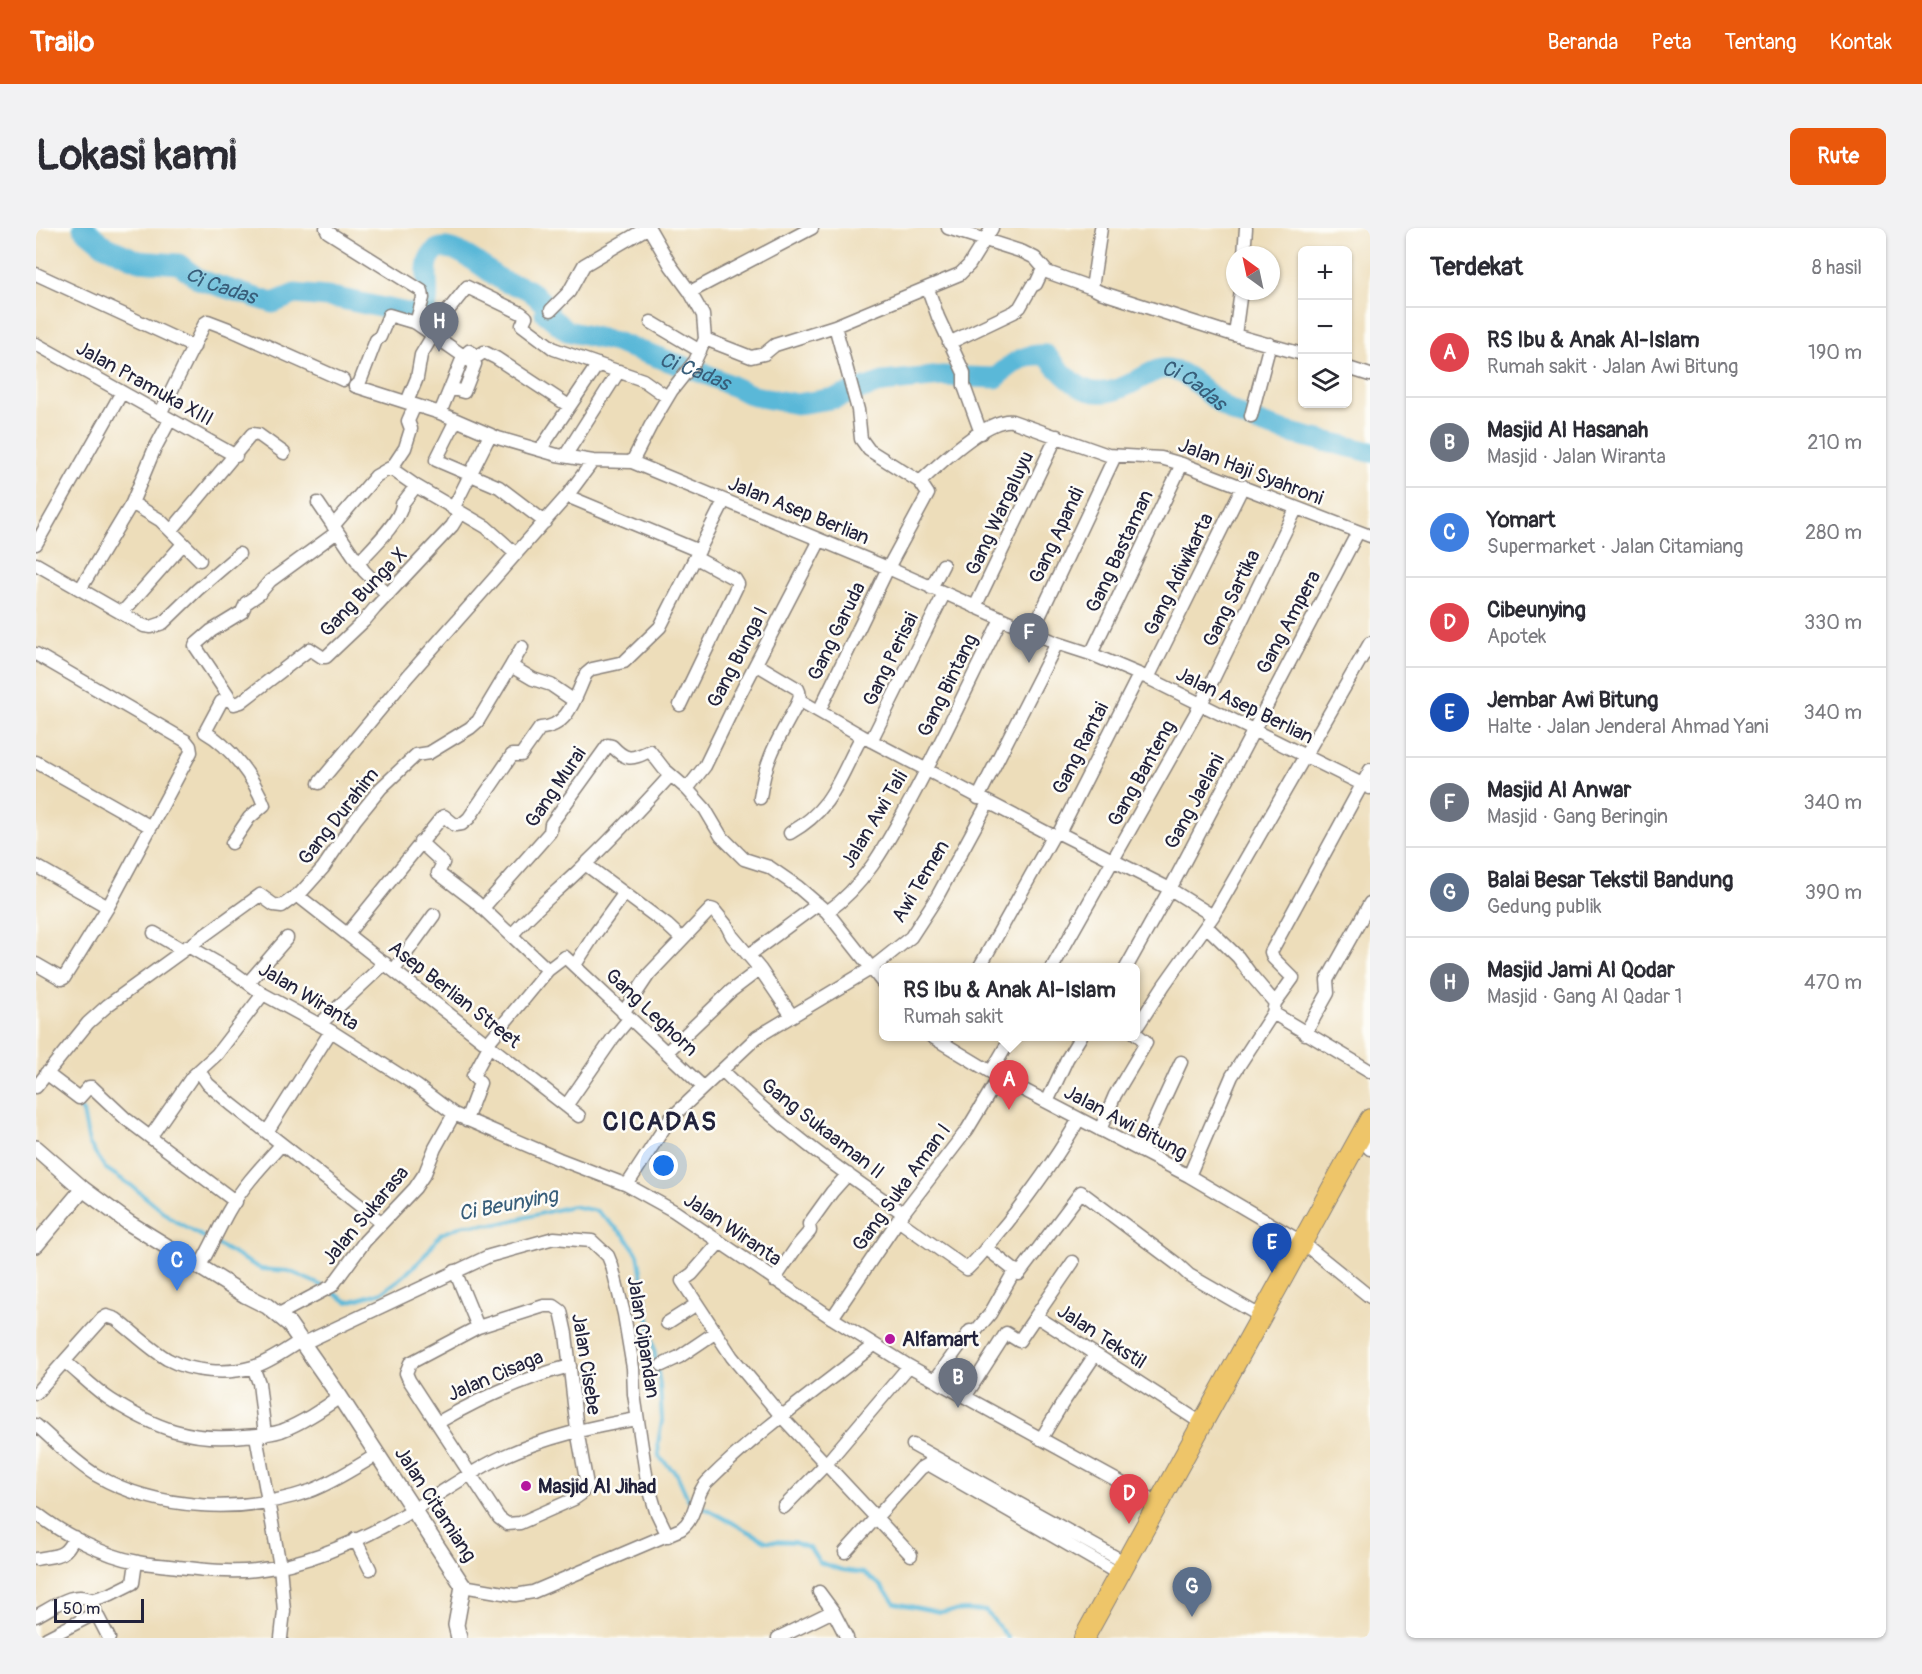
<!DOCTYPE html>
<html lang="id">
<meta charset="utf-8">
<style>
body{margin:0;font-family:Pangolin,sans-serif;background:#f2f2f3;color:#2b2b33}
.controls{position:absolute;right:18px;top:18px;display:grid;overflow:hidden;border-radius:9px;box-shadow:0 2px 4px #0004}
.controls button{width:54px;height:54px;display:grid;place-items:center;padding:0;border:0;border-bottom:2px solid #e1e1e2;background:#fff;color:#2b2b33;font:30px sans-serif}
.compass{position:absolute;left:1190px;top:18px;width:54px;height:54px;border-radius:50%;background:#fff;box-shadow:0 2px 4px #0004;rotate:327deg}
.scale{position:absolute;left:18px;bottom:15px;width:90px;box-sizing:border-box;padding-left:6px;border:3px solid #22223b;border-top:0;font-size:16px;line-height:21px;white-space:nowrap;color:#22223b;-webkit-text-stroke:4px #fdfcf7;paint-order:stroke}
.you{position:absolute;left:628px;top:938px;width:21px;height:21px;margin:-15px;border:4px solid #fff;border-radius:50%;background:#1a73e8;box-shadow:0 0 0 9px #1a73e833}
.badge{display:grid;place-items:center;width:39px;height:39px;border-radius:50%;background:#ea580c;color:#fff;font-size:20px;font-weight:700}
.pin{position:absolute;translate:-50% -50px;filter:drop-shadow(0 2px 3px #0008)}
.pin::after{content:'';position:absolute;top:32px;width:21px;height:18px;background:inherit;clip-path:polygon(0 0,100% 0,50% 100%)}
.popup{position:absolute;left:843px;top:735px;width:261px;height:78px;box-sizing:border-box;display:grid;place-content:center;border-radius:9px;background:#fff;filter:drop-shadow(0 2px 4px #0005);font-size:20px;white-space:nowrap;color:#7c7c81}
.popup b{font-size:22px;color:#2b2b33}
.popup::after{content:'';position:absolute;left:50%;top:100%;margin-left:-12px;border:12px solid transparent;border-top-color:#fff}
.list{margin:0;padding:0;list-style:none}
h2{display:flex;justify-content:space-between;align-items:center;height:78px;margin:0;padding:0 24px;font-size:26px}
h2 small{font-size:20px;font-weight:400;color:#7c7c81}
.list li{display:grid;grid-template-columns:39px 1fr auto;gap:18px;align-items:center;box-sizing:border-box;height:90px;padding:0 24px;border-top:2px solid #e1e1e2}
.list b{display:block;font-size:22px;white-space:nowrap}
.list p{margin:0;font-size:20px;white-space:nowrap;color:#7c7c81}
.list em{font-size:20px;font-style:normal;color:#7c7c81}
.icon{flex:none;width:33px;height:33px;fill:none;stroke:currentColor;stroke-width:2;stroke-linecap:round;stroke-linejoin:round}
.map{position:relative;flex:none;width:1334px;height:1410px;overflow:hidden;border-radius:9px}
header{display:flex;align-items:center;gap:36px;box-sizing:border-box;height:84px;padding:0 30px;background:#ea580c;color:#fff}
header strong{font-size:28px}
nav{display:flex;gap:33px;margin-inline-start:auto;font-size:21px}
.intro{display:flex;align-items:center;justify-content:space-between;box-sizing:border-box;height:144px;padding:0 36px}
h1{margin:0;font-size:42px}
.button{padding:15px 27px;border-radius:9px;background:#ea580c;color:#fff;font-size:21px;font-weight:700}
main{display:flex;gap:36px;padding:0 36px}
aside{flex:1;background:#fff;border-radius:9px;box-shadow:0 2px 4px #0004}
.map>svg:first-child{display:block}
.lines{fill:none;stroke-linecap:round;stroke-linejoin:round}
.stream{stroke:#5ab8d8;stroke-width:4}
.river{stroke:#5ab8d8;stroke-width:21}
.minor-casing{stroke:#88807a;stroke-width:15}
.tertiary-casing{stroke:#88807a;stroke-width:18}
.primary-casing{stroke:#88807a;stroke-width:22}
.minor{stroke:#fff;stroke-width:12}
.tertiary{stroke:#fff;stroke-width:15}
.primary{stroke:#eec569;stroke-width:20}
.poi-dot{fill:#b5179e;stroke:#fdfcf7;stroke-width:2}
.labels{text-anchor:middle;stroke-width:5;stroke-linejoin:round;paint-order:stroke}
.street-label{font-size:20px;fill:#22223b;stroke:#fdfcf7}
.poi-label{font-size:20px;font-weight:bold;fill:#22223b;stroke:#fdfcf7;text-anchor:start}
.water-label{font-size:21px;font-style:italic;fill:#385e7a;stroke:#fdfcf7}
.district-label{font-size:26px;font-weight:bold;letter-spacing:1.5px;fill:#22223b;stroke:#fdfcf7}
</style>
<header>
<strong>Trailo</strong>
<nav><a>Beranda</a><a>Peta</a><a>Tentang</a><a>Kontak</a></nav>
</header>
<div class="intro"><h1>Lokasi kami</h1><a class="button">Rute</a></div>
<main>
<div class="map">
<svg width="1334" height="1410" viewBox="0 0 1334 1410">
<rect width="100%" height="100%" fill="#fdfcf7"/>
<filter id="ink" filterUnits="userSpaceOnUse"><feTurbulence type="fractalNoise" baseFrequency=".0167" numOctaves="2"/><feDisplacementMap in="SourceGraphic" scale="12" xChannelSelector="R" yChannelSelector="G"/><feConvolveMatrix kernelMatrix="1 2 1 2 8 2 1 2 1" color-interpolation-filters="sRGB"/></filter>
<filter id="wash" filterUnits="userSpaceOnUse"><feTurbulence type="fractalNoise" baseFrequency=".008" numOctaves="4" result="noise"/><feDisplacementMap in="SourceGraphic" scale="24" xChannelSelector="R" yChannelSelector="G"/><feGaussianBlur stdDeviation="1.35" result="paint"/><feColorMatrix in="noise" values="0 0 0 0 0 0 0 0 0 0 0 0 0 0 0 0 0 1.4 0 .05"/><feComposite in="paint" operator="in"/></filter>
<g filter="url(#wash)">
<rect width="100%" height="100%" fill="#edddba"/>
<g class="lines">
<path class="stream" d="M 6,853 L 21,860
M 29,866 L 47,884 L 53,915 L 69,940 L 96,958 L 137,992 L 225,1041 L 253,1043 L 287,1058
M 293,1062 L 312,1074 L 346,1064 L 364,1051 L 385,1032 L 405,1006 L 428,997 L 462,996 L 536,978 L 561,983 L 588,1007 L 602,1026 L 624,1157 L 626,1193 L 622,1215 L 623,1229 L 641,1246 L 652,1271 L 730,1313 L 758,1314 L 774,1320 L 783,1334 L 806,1342 L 828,1345 L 845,1358 L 859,1375 L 903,1384 L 929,1382 L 950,1383 L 972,1410"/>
<path class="river" id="s1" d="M 47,0 L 69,18 L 103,33 L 143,36 L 164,52 L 237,75 L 259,66 L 301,70 L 386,88 C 388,84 390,80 391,75 C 394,60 386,38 396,26 C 411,5 453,45 467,53 C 472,56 479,57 484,58 C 495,62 506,72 512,82 L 509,85 L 531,103 L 579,114 L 672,147 L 718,168 L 761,176 L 800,170 L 847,154 L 906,148 L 960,150 C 975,136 988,125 1010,127 C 1043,165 1060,177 1107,149 C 1117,144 1125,138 1137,142 C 1157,147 1179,175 1197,184 C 1239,205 1288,212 1334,224"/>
</g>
</g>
<g filter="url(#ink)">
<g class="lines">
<g class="minor-casing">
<path id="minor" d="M 290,0 L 292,4 L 386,63 L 387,70 L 380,95 L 439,136 L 428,164 L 414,160
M 912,0 L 987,24 L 999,30 L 1011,44 L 1056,60 L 1064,64 L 1195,106 L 1266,126
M 1208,27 L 1210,0
M 0,46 L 158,119
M 1056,60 L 1065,0
M 892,61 L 902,89 L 928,145 L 928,158 L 945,205
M 654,64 L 776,0
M 515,82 L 533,64 L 548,37 L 611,0
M 615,94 L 664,123
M 394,105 L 431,59 L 485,85 L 490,89 L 486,97 L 518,121 L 607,152 L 631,169
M 1199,107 L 1205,63
M 669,111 L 715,129 L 728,126 L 739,117 L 799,98 L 924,46 L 933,37 L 956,0
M 913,115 L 978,84 L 984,79 L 996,58 L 1000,56 L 1007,41
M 0,116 L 200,228
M 1312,140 L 1334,147
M 319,158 L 404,185 L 462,210 L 521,227 L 557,233 L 596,234 L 852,340 L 1021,415 L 1055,426 L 1112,450 L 1334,560
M 322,159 L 340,112 L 344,109 L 353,87 L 380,95
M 371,174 L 381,150 L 385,127 L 397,107
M 404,185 L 427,129 L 433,123 L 442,128 L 448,124 L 460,130 L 533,178
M 124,186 L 169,95 L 172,93 L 193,101 L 307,152
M 1215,188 L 1234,116
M 420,192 L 400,232 L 463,259 L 509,294
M 504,222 L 562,136
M 529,228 L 583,143
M 596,234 L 615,197 L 636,162 L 659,133 L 669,111 L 667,87 L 654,64 L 635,38 L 613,0
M 355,241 L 369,220 L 375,201 L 372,193 L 379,177
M 884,254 C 902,237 951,190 976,193 L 1072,227 L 1125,230 L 1146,236 L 1334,308
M 531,268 L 663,323
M 96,275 L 124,292 L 164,332
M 282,275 L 328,343 L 352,367
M 417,281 L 454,207
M 297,298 L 340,248 L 354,240 L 380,258 L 450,299 L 480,326
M 135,303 L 216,206 L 223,207 L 248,225
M 0,316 L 86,164
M 322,335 C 334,322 365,293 366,276 L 380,258
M 0,336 L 108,398 L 115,399 L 127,395 L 161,362 L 203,326
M 45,360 L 96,275 L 118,222 L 134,192
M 895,360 L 907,337
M 939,379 L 1021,208
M 86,385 L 147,316
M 996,404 L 1079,228
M 0,426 L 150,513 L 154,518 L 155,524 L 72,679 L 28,750 L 26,751 L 0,736
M 1055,426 L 1146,236
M 720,436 L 762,461 C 766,468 762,475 758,482 C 740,515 729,533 724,570
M 475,438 L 486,419
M 1112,450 L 1207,258
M 192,470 L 198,476 L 205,474 L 274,421 L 286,429 L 290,429 L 328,393 L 339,380 L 416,298 L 424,285
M 192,470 L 192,467 L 159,418 L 160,416 L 175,403 L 206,384 L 210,375 L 223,366 L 234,353 L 301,304
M 192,470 L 185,474 L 169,504 C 194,518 218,550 228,577 L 213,590 L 196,615
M 763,472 L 826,508 L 1017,608
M 644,477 L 702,356 L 699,351 L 660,330
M 783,483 L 852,340 L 892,266 L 884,254 L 833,222 L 825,211 L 822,182 L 799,98
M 835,513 L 908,366
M 0,534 L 115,599
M 283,555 L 372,448 L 531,268 L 557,233
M 651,561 L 669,538 L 700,474 L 784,312
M 942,570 L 1021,415
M 754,605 C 798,580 803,549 826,508
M 1023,605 L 1134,661 L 1177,688
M 384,614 L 407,635 L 402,645 L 440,674 L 512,742
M 549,636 L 631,697 L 646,711
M 0,638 L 72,679
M 262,668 L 287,640 L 319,592 L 345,560 L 380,527 L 393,525 L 434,500 L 442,493 L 475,438 L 497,451 L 515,457 L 537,472
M 447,680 L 514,604 L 515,596 L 572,517 L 576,518 C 591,534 596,531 614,523 L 628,541 L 651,561 L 669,581 L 685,608 L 708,631 L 733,639 L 762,659 L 791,684 L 847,755
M 791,684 C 831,656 852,613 875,571 C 907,512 935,451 965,391
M 1170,698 L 1202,729 L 1216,748 L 1239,775 L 1237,785 L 1334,843
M 118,705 L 147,722
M 312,705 L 406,589 L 408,588 L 419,597 L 426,596 L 433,590 L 476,527 L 485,527 L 504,500 C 533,499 539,469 550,446 L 556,441 L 588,434 L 624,399 L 688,273
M 476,707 C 495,684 518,666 539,646 C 572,615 603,582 633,549
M 152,718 L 197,744 L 227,766 L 295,803 L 381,858 L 418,886 L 523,931 L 591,957 L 638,983 L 796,1090 L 873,1138 L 1122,1275
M 713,727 L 782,676
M 539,737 L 559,706 L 588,666
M 943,740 L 1017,608 L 1023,605 L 1103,447
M 1016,740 L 1165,476 L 1260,281
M 1090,740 L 1134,661 L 1322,304
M 358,742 L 398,687
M 212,755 L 251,710
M 1239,775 L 1257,750 L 1237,730 L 1235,724 L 1334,542
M 587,785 L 613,746 L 675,681 L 678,682 L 691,698 L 696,708 L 724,741 L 756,788
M 284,796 L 349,735
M 1099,802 L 1128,757 L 1177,688 L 1334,415
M 1269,806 L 1292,765 L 1291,752 L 1334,675
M 895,808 L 963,849 L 1153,948 L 1267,1015 L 1334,1069
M 451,816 L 512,742 L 529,729 L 667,859
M 631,824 L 695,763 L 724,741
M 686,842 C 740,896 803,942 867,985
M 163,843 L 172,856 L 195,876 L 346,995
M 955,844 L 976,808
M 10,845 L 43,870 L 53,859 L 56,859 L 90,891 L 200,974
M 0,859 L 52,795 L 72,777 L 224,667 L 238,677 L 246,678 L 261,667 L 543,888
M 1011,874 L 1031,831 L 1045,808
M 530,878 L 577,810 L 593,791
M 430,892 L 444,855 L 437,848 L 453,818
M 1064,902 L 1079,867 L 1110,815 L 1109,813 L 1099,805
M 231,904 L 295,803
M 115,908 L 156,849 L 181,826 L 227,766
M 1324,910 L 1334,921
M 1104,923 L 1145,834
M 1153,948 L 1196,848 L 1237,785
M 591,957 L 634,891 L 721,809 L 836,740 L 875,709 L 901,669 L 952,575
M 862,992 L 931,1041 C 946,1027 958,1010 971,995 C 997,962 1022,928 1043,891
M 683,1015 L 656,1046 L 646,1053 L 696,1129 L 746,1189 L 875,1327
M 950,1020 L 983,1046 L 1045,964 L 1141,1036 L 1153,1047 L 1226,1089
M 1037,1034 L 1000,1088 L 1167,1196
M 163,1039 C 174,1021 182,1002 192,984 C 206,959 226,938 245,917
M 419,1043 L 442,1099
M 738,1052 L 762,1017 L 774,1003 L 773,996 L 796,964 L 812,946
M 508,1078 L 518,1078 L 525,1083 L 530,1106 L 541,1202 L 551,1257 L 545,1266 L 538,1271 L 484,1295 L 471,1296 L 463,1290 L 373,1152 L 370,1145 L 374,1135 L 442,1099 Z
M 243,1086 L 296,1058 L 329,1013 L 379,960 L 389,945 L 399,920 L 418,886
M 796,1090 L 867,985 L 931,902 L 963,849
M 631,1095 L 661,1076
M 268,1115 L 453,1028 L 518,1010 L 556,1013 L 572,1028 L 576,1038 L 588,1086 L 597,1140 L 598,1166 L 611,1253 L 620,1283 L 632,1308
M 29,1134 C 44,1146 58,1161 75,1172 C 119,1200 155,1214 208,1208 C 221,1207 233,1207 245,1203 C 266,1195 285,1182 304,1169
M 626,1137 L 643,1129 L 680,1104
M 217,1139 L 223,1155 L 229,1207
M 899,1152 L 934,1103 L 939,1104 L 954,1086 L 979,1042
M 0,1165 L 66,1091 L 71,1088 L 80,1091 C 97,1104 113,1120 131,1131 C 155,1144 191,1147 217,1139 C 234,1134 251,1121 266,1112
M 929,1169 L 970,1105 L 983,1113 L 1000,1088
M 401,1195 C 443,1171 487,1150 534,1138
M 0,1197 C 19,1213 38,1234 60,1247 C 122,1283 207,1286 274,1263 C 298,1254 320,1239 342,1226
M 220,1208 L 244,1338 L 248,1383 L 245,1410
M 1005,1211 L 1026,1176 L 1059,1127
M 877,1217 L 1090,1335
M 748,1279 L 790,1236 L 873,1138
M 0,1285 C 27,1306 67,1328 102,1334 C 115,1337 129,1337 142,1339 C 168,1342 194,1345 220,1342 C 276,1336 332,1309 380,1280 C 409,1263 435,1243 466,1229 C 510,1209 555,1199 601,1191
M 319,1311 L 334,1341
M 809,1324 L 885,1240 L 892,1236 L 1083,1346
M 0,1331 C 21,1327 29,1330 38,1309
M 427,1358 L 479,1367 L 497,1364 L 645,1301 C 661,1290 658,1267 671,1254 C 722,1203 782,1161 838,1117
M 783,1364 L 797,1383 L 811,1410
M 56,1372 L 75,1366 L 97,1355 L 100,1334
M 0,1388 C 18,1379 37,1362 56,1372 L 60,1385 L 73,1410
M 11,1410 L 60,1385
M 742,1410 L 797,1383"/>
</g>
<g class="tertiary-casing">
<path id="tertiary" d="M 0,920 L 47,961 L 93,995 L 209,1067 L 231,1078 L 253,1096 L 304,1169 L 427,1358 L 420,1397 L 423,1410
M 0,1017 L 47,961"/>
</g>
<g class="primary-casing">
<path id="primary" d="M 1048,1410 L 1334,891"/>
</g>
<use href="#minor" class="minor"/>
<use href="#tertiary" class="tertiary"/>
<use href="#primary" class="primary"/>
</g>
</g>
<g class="poi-dot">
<circle cx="854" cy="1111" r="6"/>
<circle cx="490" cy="1258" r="6"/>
</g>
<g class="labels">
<g class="street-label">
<text transform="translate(109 155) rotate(29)" y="7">Jalan Pramuka XIII</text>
<text transform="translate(1215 243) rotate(21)" y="7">Jalan Haji Syahroni</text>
<text transform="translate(763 282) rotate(22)" y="7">Jalan Asep Berlian</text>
<text transform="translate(963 285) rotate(-65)" y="7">Gang Wargaluyu</text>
<text transform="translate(1020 307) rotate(-65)" y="7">Gang Apandi</text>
<text transform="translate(1083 323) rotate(-65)" y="7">Gang Bastaman</text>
<text transform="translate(1142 346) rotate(-64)" y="7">Gang Adiwikarta</text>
<text transform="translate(327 364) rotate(-46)" y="7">Gang Bunga X</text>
<text transform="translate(1195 370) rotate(-64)" y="7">Gang Sartika</text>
<text transform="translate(1252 394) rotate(-62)" y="7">Gang Ampera</text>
<text transform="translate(800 403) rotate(-64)" y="7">Gang Garuda</text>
<text transform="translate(701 429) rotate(-63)" y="7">Gang Bunga I</text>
<text transform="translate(854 431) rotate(-64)" y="7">Gang Perisai</text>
<text transform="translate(911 457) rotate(-64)" y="7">Gang Bintang</text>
<text transform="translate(1209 477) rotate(26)" y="7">Jalan Asep Berlian</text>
<text transform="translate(1044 520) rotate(-63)" y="7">Gang Rantai</text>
<text transform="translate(1105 545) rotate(-61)" y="7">Gang Banteng</text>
<text transform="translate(519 559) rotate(-56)" y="7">Gang Murai</text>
<text transform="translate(1158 573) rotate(-62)" y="7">Gang Jaelani</text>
<text transform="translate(302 588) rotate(-52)" y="7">Gang Durahim</text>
<text transform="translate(838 591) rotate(-59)" y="7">Jalan Awi Tali</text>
<text transform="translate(884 653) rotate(-59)" y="7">Awi Temen</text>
<text transform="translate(419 766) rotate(38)" y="7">Asep Berlian Street</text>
<text transform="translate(273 768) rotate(31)" y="7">Jalan Wiranta</text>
<text transform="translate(616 784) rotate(43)" y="7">Gang Leghorn</text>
<text transform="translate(1090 894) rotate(28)" y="7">Jalan Awi Bitung</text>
<text transform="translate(787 900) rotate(38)" y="7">Gang Sukaaman II</text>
<text transform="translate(865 959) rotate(-54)" y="7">Gang Suka Aman I</text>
<text transform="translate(329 987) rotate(-50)" y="7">Jalan Sukarasa</text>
<text transform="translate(697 1001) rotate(34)" y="7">Jalan Wiranta</text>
<text transform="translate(1066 1108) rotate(33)" y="7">Jalan Tekstil</text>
<text transform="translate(608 1109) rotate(81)" y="7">Jalan Cipandan</text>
<text transform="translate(551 1136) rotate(81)" y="7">Jalan Cisebe</text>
<text transform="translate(459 1147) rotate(-23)" y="7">Jalan Cisaga</text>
<text transform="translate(400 1276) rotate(57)" y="7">Jalan Citamiang</text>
</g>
<g class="poi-label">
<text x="866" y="1118">Alfamart</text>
<text x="502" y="1265">Masjid Al Jihad</text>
</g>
<g class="water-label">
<text dy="7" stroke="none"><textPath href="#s1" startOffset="154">Ci Cadas</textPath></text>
<text dy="7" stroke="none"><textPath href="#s1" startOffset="730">Ci Cadas</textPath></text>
<text dy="7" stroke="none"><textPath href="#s1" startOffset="1269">Ci Cadas</textPath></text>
<text transform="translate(472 976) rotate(-11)" y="7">Ci Beunying</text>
</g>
<g class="district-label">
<text x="624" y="902">CICADAS</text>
</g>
</g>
</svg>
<div class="controls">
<button>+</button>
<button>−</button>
<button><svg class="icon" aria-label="layers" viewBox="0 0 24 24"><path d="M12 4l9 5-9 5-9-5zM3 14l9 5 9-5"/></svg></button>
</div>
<svg class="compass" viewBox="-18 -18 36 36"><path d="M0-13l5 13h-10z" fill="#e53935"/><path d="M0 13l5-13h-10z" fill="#7c7c81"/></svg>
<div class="scale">50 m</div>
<div class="you"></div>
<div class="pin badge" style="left:973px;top:882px;background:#e0444e">A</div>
<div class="popup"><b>RS Ibu &amp; Anak Al-Islam</b>Rumah sakit</div>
<div class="pin badge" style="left:922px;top:1180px;background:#6b7280">B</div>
<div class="pin badge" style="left:141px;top:1063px;background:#3f7fe0">C</div>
<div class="pin badge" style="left:1093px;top:1296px;background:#e0444e">D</div>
<div class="pin badge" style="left:1236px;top:1045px;background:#1a4fb4">E</div>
<div class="pin badge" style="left:993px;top:435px;background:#6b7280">F</div>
<div class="pin badge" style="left:1156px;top:1389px;background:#5c6f8a">G</div>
<div class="pin badge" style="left:403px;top:124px;background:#6b7280">H</div>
</div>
<aside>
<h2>Terdekat<small>8 hasil</small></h2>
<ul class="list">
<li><span class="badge" style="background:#e0444e">A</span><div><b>RS Ibu &amp; Anak Al-Islam</b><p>Rumah sakit · Jalan Awi Bitung</p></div><em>190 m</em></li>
<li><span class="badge" style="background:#6b7280">B</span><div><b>Masjid Al Hasanah</b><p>Masjid · Jalan Wiranta</p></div><em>210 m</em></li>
<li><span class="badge" style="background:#3f7fe0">C</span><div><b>Yomart</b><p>Supermarket · Jalan Citamiang</p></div><em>280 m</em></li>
<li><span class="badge" style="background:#e0444e">D</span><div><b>Cibeunying</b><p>Apotek</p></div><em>330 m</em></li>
<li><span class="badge" style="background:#1a4fb4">E</span><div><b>Jembar Awi Bitung</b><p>Halte · Jalan Jenderal Ahmad Yani</p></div><em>340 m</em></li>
<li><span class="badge" style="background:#6b7280">F</span><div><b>Masjid Al Anwar</b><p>Masjid · Gang Beringin</p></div><em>340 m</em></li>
<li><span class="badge" style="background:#5c6f8a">G</span><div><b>Balai Besar Tekstil Bandung</b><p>Gedung publik</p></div><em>390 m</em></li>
<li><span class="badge" style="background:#6b7280">H</span><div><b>Masjid Jami Al Qodar</b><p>Masjid · Gang Al Qadar 1</p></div><em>470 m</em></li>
</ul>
</aside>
</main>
